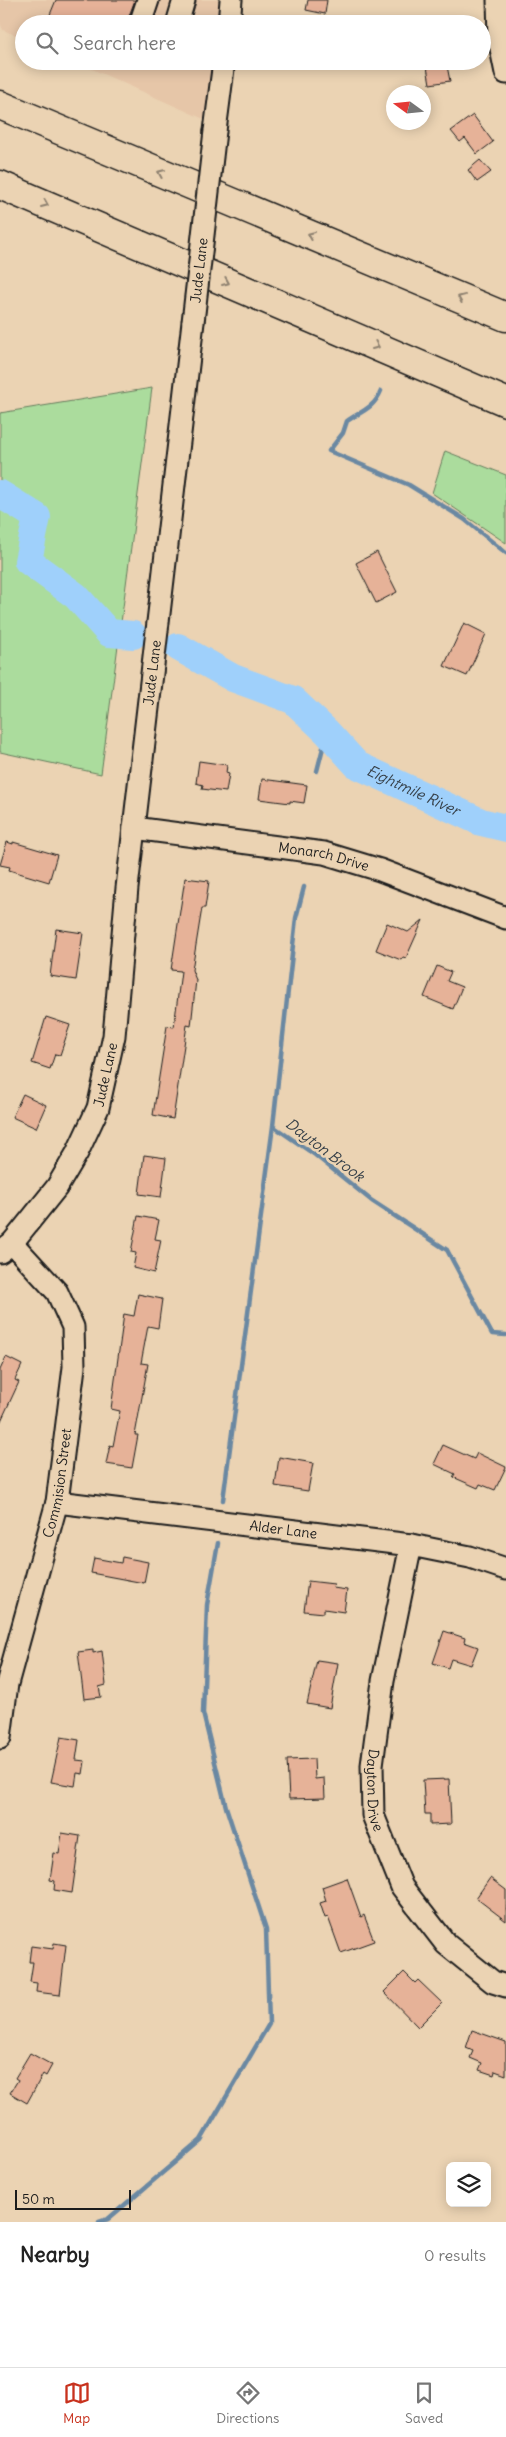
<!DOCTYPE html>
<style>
body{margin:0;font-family:Delius,sans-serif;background:#f2f2f2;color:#222}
.controls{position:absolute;right:15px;bottom:15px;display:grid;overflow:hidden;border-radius:8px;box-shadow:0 2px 12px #0003}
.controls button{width:45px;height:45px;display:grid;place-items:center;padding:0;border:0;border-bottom:1px solid #e0e0e0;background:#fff;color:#222;font:25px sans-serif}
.compass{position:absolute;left:386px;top:85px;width:45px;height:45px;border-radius:50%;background:#fff;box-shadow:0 2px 12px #0003;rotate:285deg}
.scale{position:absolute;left:15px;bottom:12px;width:116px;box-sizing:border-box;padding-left:5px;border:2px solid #1c1c1c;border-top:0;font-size:14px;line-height:18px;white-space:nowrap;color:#1c1c1c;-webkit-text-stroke:4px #ebd3b3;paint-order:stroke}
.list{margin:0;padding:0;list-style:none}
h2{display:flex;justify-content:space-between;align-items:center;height:65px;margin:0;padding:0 20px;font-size:21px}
h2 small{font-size:16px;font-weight:400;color:#767676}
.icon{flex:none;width:28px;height:28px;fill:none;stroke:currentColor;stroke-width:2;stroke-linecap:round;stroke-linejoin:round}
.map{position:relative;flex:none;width:506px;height:2222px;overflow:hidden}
.search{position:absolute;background:#fff;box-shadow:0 2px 12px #0003;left:15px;right:15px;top:15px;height:55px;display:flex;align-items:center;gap:12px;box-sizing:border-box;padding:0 18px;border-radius:28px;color:#767676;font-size:19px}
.sheet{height:145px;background:#fff}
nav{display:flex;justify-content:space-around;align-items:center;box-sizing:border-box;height:70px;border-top:1px solid #e0e0e0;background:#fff;font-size:14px;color:#767676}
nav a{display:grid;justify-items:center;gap:2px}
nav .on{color:#c8321e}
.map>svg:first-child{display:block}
.built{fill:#e6c6a8}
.green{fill:#abdc9d;stroke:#647c5c}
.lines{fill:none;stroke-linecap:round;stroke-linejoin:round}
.stream{stroke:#6b88a2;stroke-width:4.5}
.river{stroke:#9fd0fb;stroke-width:28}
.building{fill:#e6b298;stroke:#1c1c1c}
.minor-casing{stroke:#1c1c1c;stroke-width:25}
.highway-casing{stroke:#1c1c1c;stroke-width:31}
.minor{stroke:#ebd3b3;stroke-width:21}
.highway{stroke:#ebd3b3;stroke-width:28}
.minor-bridge-casing{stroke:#1c1c1c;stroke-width:25;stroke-linecap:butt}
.minor-bridge{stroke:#ebd3b3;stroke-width:21}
.oneway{stroke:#8e816f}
.labels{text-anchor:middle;stroke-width:5;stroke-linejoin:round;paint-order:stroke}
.street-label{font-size:14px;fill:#1c1c1c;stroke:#ebd3b3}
.water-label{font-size:15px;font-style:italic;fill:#364049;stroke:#ebd3b3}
</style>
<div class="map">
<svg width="506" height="2222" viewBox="0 0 506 2222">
<rect width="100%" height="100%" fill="#ebd3b3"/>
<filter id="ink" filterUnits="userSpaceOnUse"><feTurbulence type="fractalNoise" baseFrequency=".02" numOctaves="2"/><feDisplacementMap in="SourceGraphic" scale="10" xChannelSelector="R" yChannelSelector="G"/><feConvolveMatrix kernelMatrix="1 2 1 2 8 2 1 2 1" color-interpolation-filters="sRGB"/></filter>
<g filter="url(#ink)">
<path class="built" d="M 0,0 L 219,0 L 216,24 L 24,24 L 24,39 L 3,30 L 0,23 Z
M 74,61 L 212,61 L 206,120 Z"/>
<path class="green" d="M 152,388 L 101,774 L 0,752 L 0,413 Z
M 445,451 L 506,475 L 506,543 L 432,493 Z"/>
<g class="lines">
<path class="stream" d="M 381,391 C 374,408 362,411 347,421 L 343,433 L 329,451 L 409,485 L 464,519 L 506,553
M 317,771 L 327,732
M 304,887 L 296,918 L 273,1126 L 315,1155 L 372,1201 L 447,1250 L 492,1334 L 506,1335
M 223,1500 L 273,1126
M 99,2222 L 108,2219 L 201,2140 L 269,2024 L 266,1929 L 226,1807 L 203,1713 L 207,1605 L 218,1543"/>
<g class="river">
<path d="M 0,494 L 37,517 L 28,561 L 76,596 L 109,633 L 133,635"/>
<path id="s1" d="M 178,647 L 233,678 L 293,700 L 327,732 L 357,765 L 481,822 L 506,828"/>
</g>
</g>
<path class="building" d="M 56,0 L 135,0 L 126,24 L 66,24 L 49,17 Z
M 308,0 L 327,0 L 325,14 L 306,10 Z
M 426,61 L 446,61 L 450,81 L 430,84 Z
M 473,115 L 493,142 L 477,154 L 465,138 L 460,142 L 451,131 Z
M 480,160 L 491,172 L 477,182 L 468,170 Z
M 377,552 L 397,592 L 376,603 L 356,563 Z
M 464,623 L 486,634 L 467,676 L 444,666 Z
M 199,761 L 227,765 L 226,773 L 229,774 L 226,792 L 202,789 L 203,785 L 196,783 Z
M 262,779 L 307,785 L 304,803 L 290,801 L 290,803 L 259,799 Z
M 7,842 L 13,844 L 13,842 L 57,855 L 49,882 L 9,870 L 10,867 L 0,865 Z
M 185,878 L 209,881 L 205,908 L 202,908 L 200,920 L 192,970 L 196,980 L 191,1026 L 187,1025 L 173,1119 L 153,1115 L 167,1026 L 174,1027 L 181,971 L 171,970 Z
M 423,920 L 406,958 L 403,957 L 401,960 L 376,950 L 387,923 L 408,932 Z
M 56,929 L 83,933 L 76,980 L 50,976 Z
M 437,966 L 451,972 L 447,981 L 462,987 L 453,1009 L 424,997 Z
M 46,1017 L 70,1025 L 60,1055 L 55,1054 L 50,1069 L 32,1063 Z
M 23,1094 L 46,1105 L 36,1128 L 12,1117 Z
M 144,1155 L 166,1158 L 161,1197 L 139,1194 Z
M 138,1216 L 159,1220 L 155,1239 L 161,1240 L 154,1273 L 133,1268 L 136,1253 L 131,1252 Z
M 138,1294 L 162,1299 L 158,1328 L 148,1326 L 141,1363 L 148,1364 L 135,1435 L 138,1435 L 132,1468 L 106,1464 L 110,1445 L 113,1446 L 120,1411 L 111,1409 L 124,1314 L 134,1316 Z
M 6,1357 L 22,1365 L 15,1380 L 19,1382 L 0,1423 L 0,1370 Z
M 443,1445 L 474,1459 L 477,1453 L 506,1467 L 495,1490 L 480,1484 L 478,1488 L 453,1477 L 455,1474 L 434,1464 Z
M 279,1457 L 313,1463 L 308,1491 L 275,1486 Z
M 122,1557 L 148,1562 L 144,1583 L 91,1573 L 94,1558 L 121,1563 Z
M 308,1581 L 334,1584 L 333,1588 L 347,1590 L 344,1612 L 324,1609 L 324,1613 L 304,1611 Z
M 444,1631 L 465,1638 L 464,1642 L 478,1647 L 471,1665 L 451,1659 L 448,1668 L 433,1663 Z
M 93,1650 L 93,1653 L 102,1651 L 106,1685 L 99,1687 L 101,1697 L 84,1699 L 78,1652 Z
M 317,1660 L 338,1663 L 330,1708 L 307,1704 Z
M 61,1737 L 79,1740 L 76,1760 L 85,1761 L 83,1774 L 77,1773 L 75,1786 L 51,1782 Z
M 314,1759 L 315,1779 L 324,1778 L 325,1798 L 289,1799 L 287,1760 Z
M 449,1779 L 451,1824 L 430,1825 L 430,1814 L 425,1814 L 423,1780 Z
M 62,1833 L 80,1836 L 72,1893 L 54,1890 L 55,1881 L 50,1880 L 54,1853 L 59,1854 Z
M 347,1878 L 361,1917 L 364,1915 L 374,1941 L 341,1953 L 328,1917 L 325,1918 L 320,1903 L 326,1901 L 322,1887 Z
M 490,1878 L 506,1890 L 506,1921 L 476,1898 Z
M 54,1943 L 66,1945 L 60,1995 L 36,1992 L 37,1983 L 30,1982 L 33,1962 L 29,1962 L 31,1946 L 53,1949 Z
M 404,1972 L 415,1983 L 418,1980 L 442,2003 L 418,2027 L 384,1992 Z
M 472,2030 L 506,2042 L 506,2075 L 495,2071 L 494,2075 L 479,2070 L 482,2063 L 470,2058 L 473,2051 L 466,2048 Z
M 30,2053 L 52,2065 L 46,2076 L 43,2074 L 27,2103 L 10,2093 L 18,2080 L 15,2078 Z"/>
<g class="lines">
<g class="minor-casing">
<g id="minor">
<path d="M 498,0 L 499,39 L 506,73"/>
<path d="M 140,24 L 148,0"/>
<path d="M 177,24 L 184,0"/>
<path d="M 229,24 L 231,0"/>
<path d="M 215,131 L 224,61"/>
<path id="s2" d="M 134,828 L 324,853 L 380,870 L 506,918"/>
<path id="s3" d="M 0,1252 L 12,1243 L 57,1187 L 77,1153 L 98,1108 L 114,1036 L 127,888 L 193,322"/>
<path id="s4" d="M 57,1502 L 411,1545 L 470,1557 L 506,1569"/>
<path id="s5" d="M 411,1545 L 383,1681 L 372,1765 L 373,1815 L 402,1887 L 446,1944 L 493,1982 L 506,1986"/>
<path id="s6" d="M 0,1738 L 7,1684 L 57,1502 L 74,1367 L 73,1327 L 57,1292 L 12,1243"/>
</g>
</g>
<g class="highway-casing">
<path id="highway" d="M 0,105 L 506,317
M 0,185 L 506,402"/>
</g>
<use href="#minor" class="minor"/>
<use href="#highway" class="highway"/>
<g class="minor-bridge-casing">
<g id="minor-bridge">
<path id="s7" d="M 193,322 L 215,131"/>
</g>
</g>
<use href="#minor-bridge" class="minor-bridge"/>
</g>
<defs><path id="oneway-chevron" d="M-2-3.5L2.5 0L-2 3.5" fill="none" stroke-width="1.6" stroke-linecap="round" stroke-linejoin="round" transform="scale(1.25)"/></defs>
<g class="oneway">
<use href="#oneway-chevron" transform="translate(161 173) rotate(-157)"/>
<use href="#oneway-chevron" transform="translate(45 204) rotate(23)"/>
<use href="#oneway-chevron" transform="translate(311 235) rotate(-157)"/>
<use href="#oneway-chevron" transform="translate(226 282) rotate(23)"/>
<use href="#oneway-chevron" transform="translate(461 298) rotate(-157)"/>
<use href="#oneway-chevron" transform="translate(376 346) rotate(23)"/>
</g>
</g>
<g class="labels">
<g class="street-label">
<text dy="5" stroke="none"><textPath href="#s7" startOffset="52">Jude Lane</textPath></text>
<text dy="5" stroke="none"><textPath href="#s3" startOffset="615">Jude Lane</textPath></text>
<text dy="5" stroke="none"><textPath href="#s2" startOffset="192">Monarch Drive</textPath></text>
<text dy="5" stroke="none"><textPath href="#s3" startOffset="210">Jude Lane</textPath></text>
<text dy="5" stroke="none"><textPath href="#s6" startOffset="262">Commision Street</textPath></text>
<text dy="5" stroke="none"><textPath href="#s4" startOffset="228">Alder Lane</textPath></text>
<text dy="5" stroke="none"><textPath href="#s5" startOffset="249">Dayton Drive</textPath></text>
</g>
<g class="water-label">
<text dy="5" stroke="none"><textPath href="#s1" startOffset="280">Eightmile River</textPath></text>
<text transform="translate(325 1150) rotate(37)" y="5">Dayton Brook</text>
</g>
</g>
</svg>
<div class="controls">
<button><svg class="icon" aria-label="layers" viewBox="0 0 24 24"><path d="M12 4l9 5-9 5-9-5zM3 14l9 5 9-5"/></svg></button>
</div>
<svg class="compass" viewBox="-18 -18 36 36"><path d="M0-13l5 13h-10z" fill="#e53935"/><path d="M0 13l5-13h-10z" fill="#767676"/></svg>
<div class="scale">50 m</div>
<div class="search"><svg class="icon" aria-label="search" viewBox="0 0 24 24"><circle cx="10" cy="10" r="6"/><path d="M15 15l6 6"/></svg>Search here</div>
</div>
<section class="sheet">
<h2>Nearby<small>0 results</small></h2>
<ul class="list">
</ul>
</section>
<nav>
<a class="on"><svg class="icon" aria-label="map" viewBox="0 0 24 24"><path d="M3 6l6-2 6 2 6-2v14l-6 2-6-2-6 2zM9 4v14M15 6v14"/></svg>Map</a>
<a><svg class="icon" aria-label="directions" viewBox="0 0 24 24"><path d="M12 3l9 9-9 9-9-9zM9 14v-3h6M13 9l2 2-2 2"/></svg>Directions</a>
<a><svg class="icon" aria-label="saved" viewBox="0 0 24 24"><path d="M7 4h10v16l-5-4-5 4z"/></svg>Saved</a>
</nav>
